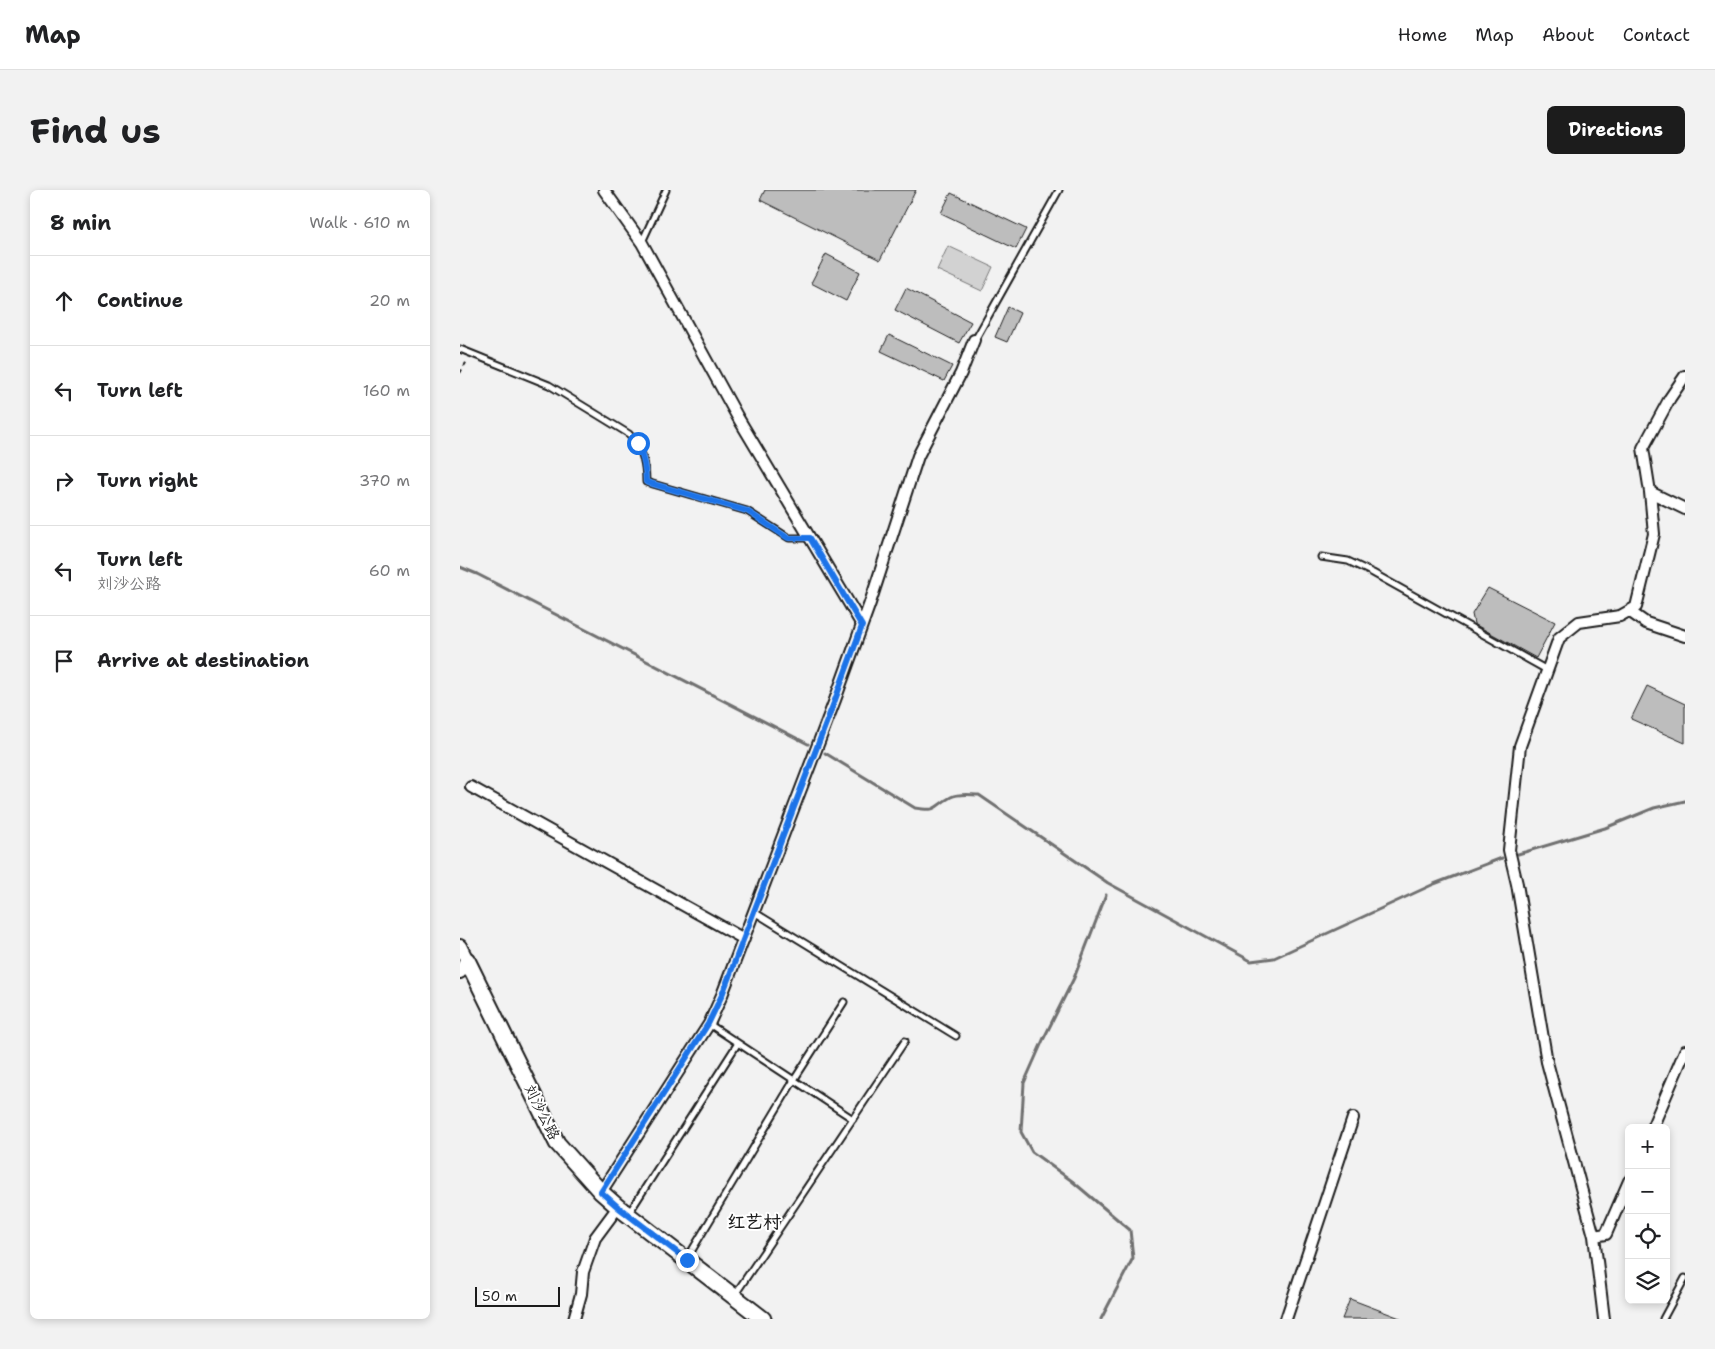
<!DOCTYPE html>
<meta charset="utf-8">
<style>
body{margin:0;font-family:"Shantell Sans","LXGW WenKai TC",sans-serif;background:#f2f2f2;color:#202124}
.controls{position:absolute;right:15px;bottom:15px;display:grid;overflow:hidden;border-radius:8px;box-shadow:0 2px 8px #0003}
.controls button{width:45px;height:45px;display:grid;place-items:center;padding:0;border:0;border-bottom:1px solid #e0e0e0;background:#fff;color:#202124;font:25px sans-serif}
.scale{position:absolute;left:15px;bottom:12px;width:85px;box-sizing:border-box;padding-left:5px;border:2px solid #1c1c1c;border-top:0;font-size:14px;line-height:18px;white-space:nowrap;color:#1c1c1c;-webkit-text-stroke:4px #fff;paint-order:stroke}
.stop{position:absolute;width:15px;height:15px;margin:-11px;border:4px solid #1a73e8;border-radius:50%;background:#fff}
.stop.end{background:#1a73e8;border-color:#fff;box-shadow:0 1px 5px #0008}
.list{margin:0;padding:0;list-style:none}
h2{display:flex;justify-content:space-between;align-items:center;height:65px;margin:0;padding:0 20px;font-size:21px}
h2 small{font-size:16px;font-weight:400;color:#757577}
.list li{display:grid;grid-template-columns:32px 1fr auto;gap:15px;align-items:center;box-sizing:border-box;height:90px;padding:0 20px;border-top:1px solid #e0e0e0}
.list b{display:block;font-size:19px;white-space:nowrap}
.list p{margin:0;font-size:16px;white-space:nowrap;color:#757577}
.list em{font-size:16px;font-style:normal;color:#757577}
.icon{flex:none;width:28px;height:28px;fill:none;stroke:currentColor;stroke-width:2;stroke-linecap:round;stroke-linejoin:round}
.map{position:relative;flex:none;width:1225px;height:1129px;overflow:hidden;border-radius:8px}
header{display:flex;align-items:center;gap:30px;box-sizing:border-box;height:70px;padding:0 25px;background:#fff;border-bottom:1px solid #e0e0e0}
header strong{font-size:24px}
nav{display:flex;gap:28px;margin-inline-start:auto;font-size:18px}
.intro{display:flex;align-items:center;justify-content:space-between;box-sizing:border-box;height:120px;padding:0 30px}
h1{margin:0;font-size:35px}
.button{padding:12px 22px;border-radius:8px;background:#1c1c1c;color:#fff;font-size:18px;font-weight:700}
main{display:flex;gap:30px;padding:0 30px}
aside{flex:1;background:#fff;border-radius:8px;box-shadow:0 2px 8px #0003}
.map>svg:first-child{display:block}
.green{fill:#d2d2d2;stroke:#777}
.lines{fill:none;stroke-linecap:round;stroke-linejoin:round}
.stream{stroke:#707070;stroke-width:3}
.building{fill:#bdbdbd;stroke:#1c1c1c}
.service-casing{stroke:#1c1c1c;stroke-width:9}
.minor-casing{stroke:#1c1c1c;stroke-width:14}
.tertiary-casing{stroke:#1c1c1c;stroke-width:16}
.secondary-casing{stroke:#1c1c1c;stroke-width:19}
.path{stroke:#1c1c1c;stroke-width:2;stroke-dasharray:4 4;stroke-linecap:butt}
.service{stroke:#fff;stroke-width:5}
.minor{stroke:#fff;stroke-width:10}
.tertiary{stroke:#fff;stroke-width:12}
.secondary{stroke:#fff;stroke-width:15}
.route{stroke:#1a73e8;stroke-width:6}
.labels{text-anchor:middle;stroke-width:4;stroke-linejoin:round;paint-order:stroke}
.street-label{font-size:15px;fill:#1c1c1c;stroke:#fff}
.quarter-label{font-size:18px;font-weight:bold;fill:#1c1c1c;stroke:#fff}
</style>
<header>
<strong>Map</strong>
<nav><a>Home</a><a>Map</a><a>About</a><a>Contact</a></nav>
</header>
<div class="intro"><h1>Find us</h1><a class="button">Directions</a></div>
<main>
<aside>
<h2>8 min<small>Walk · 610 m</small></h2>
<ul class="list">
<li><svg class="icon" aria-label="ahead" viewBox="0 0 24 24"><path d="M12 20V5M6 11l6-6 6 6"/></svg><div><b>Continue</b></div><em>20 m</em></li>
<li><svg class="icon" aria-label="left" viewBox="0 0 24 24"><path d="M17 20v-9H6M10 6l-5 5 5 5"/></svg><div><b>Turn left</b></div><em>160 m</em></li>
<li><svg class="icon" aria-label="right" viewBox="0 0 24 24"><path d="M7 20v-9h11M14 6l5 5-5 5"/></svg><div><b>Turn right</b></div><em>370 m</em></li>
<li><svg class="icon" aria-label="left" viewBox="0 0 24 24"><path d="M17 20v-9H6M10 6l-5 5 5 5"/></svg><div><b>Turn left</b><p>刘沙公路</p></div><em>60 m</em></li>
<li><svg class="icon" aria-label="arrive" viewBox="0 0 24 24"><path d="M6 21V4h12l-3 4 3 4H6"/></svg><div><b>Arrive at destination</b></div></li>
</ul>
</aside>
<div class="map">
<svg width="1225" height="1129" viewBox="0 0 1225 1129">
<rect width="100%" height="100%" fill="#f2f2f2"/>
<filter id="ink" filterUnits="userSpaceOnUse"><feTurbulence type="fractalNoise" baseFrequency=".02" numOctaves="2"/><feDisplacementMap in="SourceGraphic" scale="10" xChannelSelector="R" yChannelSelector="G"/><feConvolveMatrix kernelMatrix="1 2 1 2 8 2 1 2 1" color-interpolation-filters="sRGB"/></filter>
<g filter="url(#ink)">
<path class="green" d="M 488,56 L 533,77 L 522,101 L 477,80 Z"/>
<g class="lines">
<path class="stream" d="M 0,377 L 17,384 L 348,554
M 365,563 L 455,618 C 480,622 472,617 491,607 C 499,603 511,605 519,605 L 648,693 L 791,771 L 814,768 L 974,694 L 1042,668
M 1058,664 L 1145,638 L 1194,618 L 1225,611
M 641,1129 L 673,1068 L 670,1040 L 612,991 L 572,962 L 561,942 L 564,893 L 583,850 L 614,788 L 646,705"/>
</g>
<path class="building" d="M 305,0 L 456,0 L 420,70 L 300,10 Z
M 491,3 L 566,39 L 556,59 L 481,23 Z
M 366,64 L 400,82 L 386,111 L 351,93 Z
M 446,98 L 511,132 L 499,153 L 435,120 Z
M 548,117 L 560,123 L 547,152 L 535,147 Z
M 429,145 L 492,176 L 484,191 L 421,161 Z
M 1028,398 L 1095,432 L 1076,468 L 1014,434 L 1012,424 Z
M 1187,496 L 1225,514 L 1225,553 L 1171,529 Z
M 890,1109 L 940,1128 L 940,1129 L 882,1129 Z"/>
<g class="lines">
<g class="service-casing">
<path id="service" d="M 182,52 L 206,0
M 515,150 L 599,0
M 0,159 L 89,195 L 169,244 C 182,258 186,272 186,292 L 287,321 L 329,348 L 350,348
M 861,367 L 888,371 L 913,383 L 1087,480
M 294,722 L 496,846
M 249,834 L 393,929
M 169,1023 L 278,853
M 228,1067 L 334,890 L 384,812
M 274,1106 L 445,851
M 1203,1129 L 1225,1088"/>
</g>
<g class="minor-casing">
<path id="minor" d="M 144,0 L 182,53 L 277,226 L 402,435
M 1190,302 L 1225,319
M 1169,421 L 1186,433 L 1225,446
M 11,597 L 284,749
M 1192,938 L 1225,861
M 141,1002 L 249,834 L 262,805 L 375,510 L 410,413 L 458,266 L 501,183 L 514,150
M 1134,1046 L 1146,1044 L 1169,991
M 114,1129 L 121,1104 L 123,1082 L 135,1048 L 158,1017
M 826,1129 L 893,928
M 1144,1129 L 1134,1046 L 1087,872 L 1057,694 L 1049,660 L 1060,556 L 1099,448 L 1119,432 L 1160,426 L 1176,417 L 1194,344 L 1190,302 L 1183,258 L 1210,208 L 1225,186"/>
</g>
<g class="tertiary-casing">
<path id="tertiary" d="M 0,756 L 7,770 L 0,782"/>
</g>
<g class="secondary-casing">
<path id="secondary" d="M 7,770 L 97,953 L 141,1002 L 158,1017 L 303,1129"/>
</g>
<path class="path" d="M 0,183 L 7,171"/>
<use href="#service" class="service"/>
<use href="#minor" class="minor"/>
<use href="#tertiary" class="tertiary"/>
<use href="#secondary" class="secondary"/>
</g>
</g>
<g class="lines" filter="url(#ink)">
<path class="route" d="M 178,253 C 183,266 186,278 186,292 L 287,321 L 328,348 L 350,348 L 402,436 L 375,510 L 262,805 L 248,834 L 141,1002 L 158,1017 L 227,1070"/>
</g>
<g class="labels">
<g class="street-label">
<text transform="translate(82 922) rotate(63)" y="5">刘沙公路</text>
</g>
<g class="quarter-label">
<text x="294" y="1038">红艺村</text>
</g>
</g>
</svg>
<div class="controls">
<button>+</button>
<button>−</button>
<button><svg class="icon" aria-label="locate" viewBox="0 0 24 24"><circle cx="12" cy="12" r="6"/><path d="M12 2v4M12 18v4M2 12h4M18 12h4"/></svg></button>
<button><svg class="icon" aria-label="layers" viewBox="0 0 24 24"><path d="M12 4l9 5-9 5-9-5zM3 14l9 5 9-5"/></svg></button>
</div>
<div class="scale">50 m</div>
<div class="stop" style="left:178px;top:253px"></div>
<div class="stop end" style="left:227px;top:1070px"></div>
</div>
</main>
